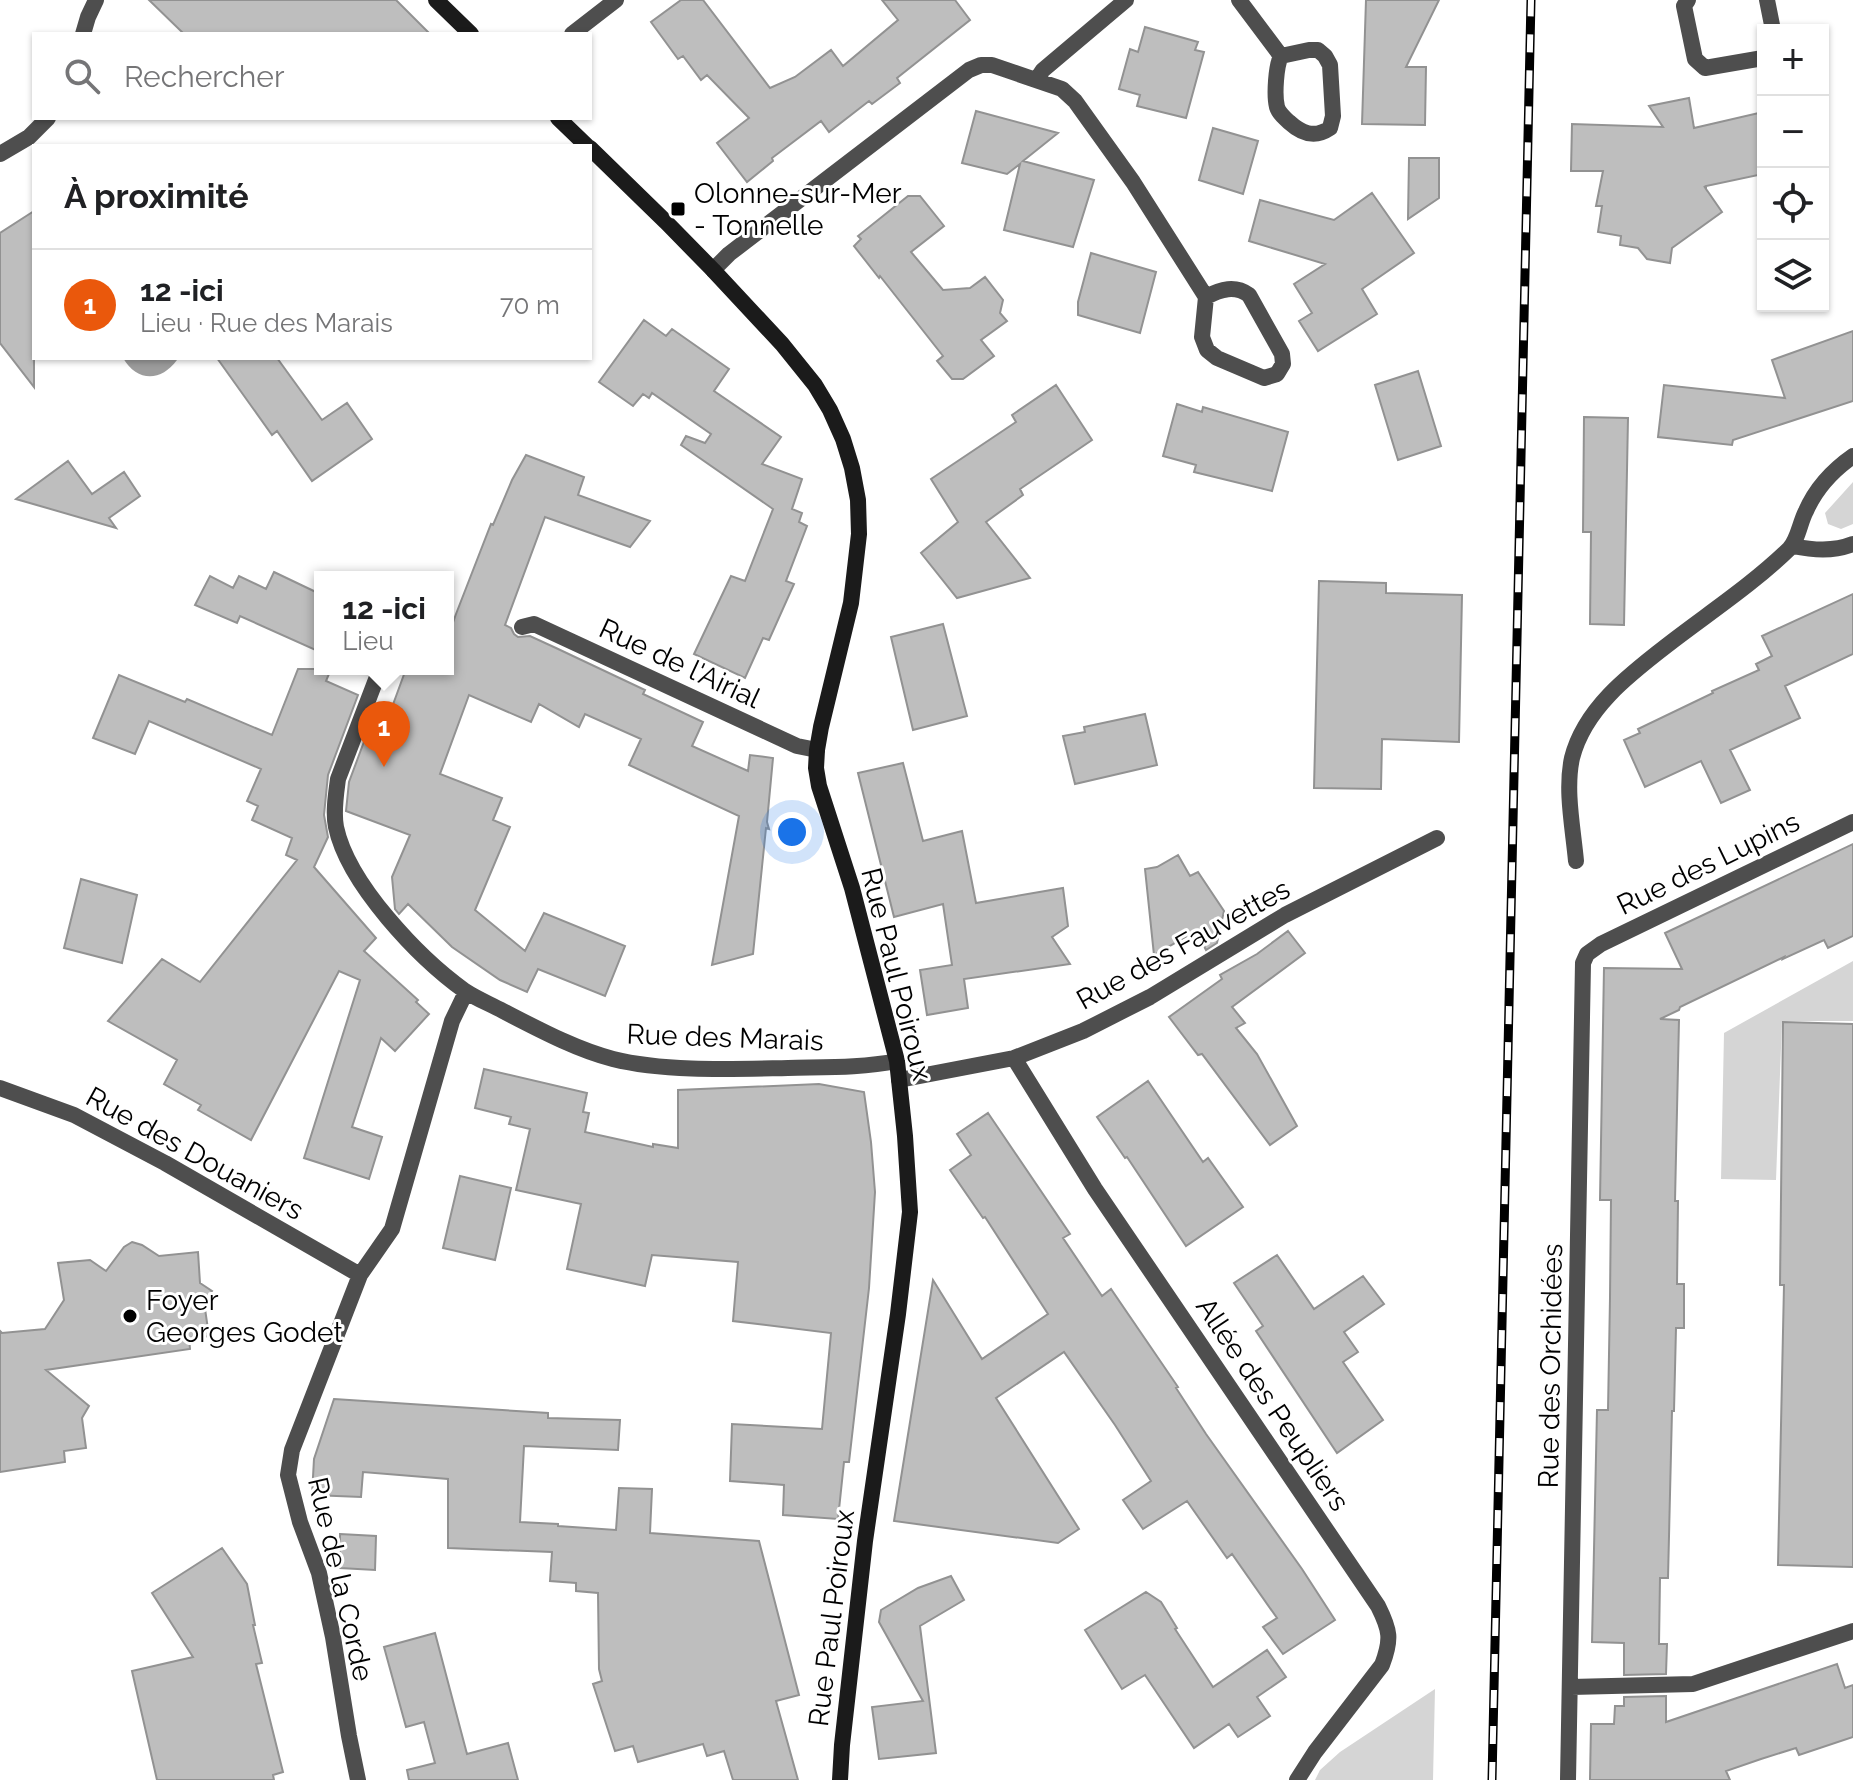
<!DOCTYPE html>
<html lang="fr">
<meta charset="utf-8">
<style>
body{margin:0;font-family:Raleway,sans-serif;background:#f2f2f2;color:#202124}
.controls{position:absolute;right:24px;top:24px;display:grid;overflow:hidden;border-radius:0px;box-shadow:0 2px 6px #0004}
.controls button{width:72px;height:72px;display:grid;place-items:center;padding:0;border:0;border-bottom:2px solid #e0e0e0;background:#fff;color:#202124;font:40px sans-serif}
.you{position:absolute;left:792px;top:832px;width:28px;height:28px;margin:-20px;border:6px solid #fff;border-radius:50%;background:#1a73e8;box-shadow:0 0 0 12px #1a73e833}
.badge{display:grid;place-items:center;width:52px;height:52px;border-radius:50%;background:#ea580c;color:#fff;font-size:26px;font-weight:700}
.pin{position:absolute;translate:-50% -66px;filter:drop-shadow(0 2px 4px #0008)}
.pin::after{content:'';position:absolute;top:42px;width:28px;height:24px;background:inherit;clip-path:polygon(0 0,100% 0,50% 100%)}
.popup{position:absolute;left:314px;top:571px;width:140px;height:104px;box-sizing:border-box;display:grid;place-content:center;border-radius:0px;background:#fff;filter:drop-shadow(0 2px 6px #0005);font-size:26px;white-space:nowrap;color:#757577}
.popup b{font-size:30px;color:#202124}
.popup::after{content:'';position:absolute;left:50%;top:100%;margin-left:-16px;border:16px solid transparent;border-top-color:#fff}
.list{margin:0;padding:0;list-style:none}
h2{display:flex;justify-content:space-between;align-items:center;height:104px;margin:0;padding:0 32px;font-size:34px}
h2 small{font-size:26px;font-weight:400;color:#757577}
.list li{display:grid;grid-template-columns:52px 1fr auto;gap:24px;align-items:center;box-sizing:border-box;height:112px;padding:0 32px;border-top:2px solid #e0e0e0}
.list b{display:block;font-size:30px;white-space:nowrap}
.list p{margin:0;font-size:26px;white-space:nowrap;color:#757577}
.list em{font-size:26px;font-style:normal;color:#757577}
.icon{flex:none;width:44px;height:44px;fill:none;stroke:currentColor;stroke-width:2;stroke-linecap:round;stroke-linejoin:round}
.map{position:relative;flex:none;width:1853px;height:1780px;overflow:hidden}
.search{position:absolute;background:#fff;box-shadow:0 2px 6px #0004;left:32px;top:32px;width:560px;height:88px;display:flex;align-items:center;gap:20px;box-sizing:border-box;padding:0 28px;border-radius:0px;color:#757577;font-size:30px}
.panel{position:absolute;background:#fff;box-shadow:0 2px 6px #0004;left:32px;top:144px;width:560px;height:216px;border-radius:0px}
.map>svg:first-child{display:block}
.green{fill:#d5d5d5}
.water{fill:#9c9c9c}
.building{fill:#bebebe;stroke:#929292;stroke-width:2}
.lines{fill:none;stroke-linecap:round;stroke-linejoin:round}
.street{stroke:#4e4e4e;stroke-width:16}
.secondary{stroke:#1b1b1b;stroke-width:16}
.rail-casing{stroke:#000;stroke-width:9}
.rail{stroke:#fff;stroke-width:6;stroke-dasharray:18;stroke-linecap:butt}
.poi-dot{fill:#000;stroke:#fff;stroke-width:3}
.labels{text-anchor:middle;stroke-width:6;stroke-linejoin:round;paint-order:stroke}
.poi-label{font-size:28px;fill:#000;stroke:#fff;text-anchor:start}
.street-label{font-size:28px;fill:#000;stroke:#fff}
</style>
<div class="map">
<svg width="1853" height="1780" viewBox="0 0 1853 1780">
<rect width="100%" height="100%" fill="#fff"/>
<path class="green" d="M 1853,482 L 1853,524 L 1841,529 L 1828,524 L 1825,513 Z
M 1853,961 L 1853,1021 L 1782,1021 L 1776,1180 L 1721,1179 L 1724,1033 Z
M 1435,1689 L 1433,1780 L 1315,1780 L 1320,1770 L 1340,1752 Z"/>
<path class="water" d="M 123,358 L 175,358 L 177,360 C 161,382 137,382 123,358 Z"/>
<path class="building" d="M 149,0 L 396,0 L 430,34 L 184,34 Z
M 681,0 L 703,0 L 770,88 L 795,77 L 831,50 L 843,66 L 898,20 L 882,0 L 955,0 L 970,20 L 897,78 L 900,83 L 872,104 L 869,101 L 829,132 L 821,121 L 772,158 L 773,161 L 747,182 L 717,143 L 749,118 L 707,75 L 701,80 L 683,56 L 678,59 L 651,22 Z
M 1366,0 L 1439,0 L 1406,67 L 1426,67 L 1425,125 L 1362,124 Z
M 1145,27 L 1198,42 L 1195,50 L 1204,52 L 1186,118 L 1137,106 L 1140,95 L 1119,89 L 1130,49 L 1138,52 Z
M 1689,98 L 1694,128 L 1763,112 L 1763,174 L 1706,186 L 1706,189 L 1704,186 L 1722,212 L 1672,248 L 1670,263 L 1647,259 L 1638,248 L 1620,245 L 1621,236 L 1598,232 L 1602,206 L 1596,206 L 1603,171 L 1571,171 L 1572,124 L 1663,127 L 1649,106 Z
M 976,111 L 1058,133 L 1023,161 L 1094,180 L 1073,247 L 1004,230 L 1020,164 L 1007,174 L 962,163 Z
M 1213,128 L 1258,141 L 1243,194 L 1199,180 Z
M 1409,158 L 1439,158 L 1439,198 L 1408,219 Z
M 1372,193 L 1414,253 L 1362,289 L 1377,314 L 1318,351 L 1299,321 L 1312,313 L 1294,284 L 1325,264 L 1249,241 L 1260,200 L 1334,220 Z
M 908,196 L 920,196 L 944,226 L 911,252 L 943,290 L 970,288 L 985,277 L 1003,300 L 1000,313 L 1007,321 L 981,340 L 994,356 L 963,379 L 952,379 L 937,361 L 943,356 L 880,276 L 879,278 L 854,246 L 861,239 L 858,236 Z
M 34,211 L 34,387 L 0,343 L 0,233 Z
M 1091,253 L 1156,272 L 1140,333 L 1078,315 L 1078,302 Z
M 644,320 L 666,336 L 672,329 L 729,369 L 714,391 L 781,437 L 762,464 L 802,479 L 792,509 L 802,513 L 799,522 L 807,526 L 786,581 L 794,584 L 769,640 L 763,638 L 745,678 L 694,654 L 731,576 L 745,581 L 773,509 L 681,445 L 686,436 L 705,443 L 711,434 L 652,393 L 649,398 L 643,394 L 633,406 L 599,382 Z
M 1853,331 L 1853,401 L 1733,440 L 1732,445 L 1658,437 L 1664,385 L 1785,398 L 1772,360 Z
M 217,358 L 277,358 L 322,420 L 347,403 L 372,439 L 312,481 L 277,431 L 272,435 Z
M 1418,371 L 1441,446 L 1398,460 L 1375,385 Z
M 1056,385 L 1092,440 L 1020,489 L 1023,495 L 986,522 L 1030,578 L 957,598 L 921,553 L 958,522 L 931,479 L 1016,422 L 1012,415 Z
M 1177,404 L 1202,412 L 1203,407 L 1288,432 L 1272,491 L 1194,472 L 1196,465 L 1163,456 Z
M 1584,417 L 1628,418 L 1624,625 L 1590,624 L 1591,532 L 1583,532 Z
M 526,455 L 584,477 L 578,495 L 650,521 L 630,547 L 545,517 L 505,625 L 511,628 L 514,634 L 518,637 L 530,636 L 556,648 L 645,690 L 643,694 L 703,722 L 692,746 L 748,771 L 750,755 L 773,758 L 767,822 L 769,829 L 766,828 L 753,954 L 712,965 L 739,816 L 629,765 L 641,739 L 585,714 L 579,727 L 539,704 L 531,722 L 469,695 L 440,774 L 502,798 L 493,820 L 510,827 L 475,910 L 525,951 L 544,913 L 625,946 L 605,996 L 538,969 L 527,992 L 500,980 L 452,947 L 408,904 L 399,914 L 395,909 L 392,877 L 410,835 L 346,811 L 349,782 L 378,704 L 391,710 L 406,669 L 448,669 L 448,637 L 456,614 L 491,524 L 493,525 L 512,480 Z
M 68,461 L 92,494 L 124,472 L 140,496 L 109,518 L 116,528 L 16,499 Z
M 274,572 L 320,594 L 320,652 L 240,616 L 237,623 L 195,605 L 210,576 L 233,588 L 239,576 L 266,589 Z
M 1319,581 L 1386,583 L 1386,593 L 1462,595 L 1459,742 L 1382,739 L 1381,789 L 1314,788 Z
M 1853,594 L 1853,654 L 1785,686 L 1800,718 L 1730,750 L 1750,790 L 1721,803 L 1701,761 L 1645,787 L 1624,740 L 1640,733 L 1638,729 L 1713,693 L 1712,691 L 1759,670 L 1756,664 L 1772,656 L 1762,636 Z
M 943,624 L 967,716 L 913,730 L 891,637 Z
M 298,669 L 331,669 L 326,681 L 358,695 L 328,775 L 324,815 L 328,837 L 314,867 L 376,938 L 364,951 L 418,1000 L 416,1002 L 429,1014 L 395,1051 L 381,1038 L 352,1127 L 382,1137 L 369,1179 L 304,1158 L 360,980 L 339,971 L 251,1140 L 198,1110 L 201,1105 L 164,1084 L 177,1060 L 108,1021 L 162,959 L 200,982 L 297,860 L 286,855 L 292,838 L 252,820 L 258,806 L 247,801 L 261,769 L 149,721 L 135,754 L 93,738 L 119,675 L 185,702 L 187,699 L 272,735 Z
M 1145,714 L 1157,765 L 1075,784 L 1063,736 L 1085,732 L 1084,727 Z
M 903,763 L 923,841 L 962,831 L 976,903 L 1063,888 L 1068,926 L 1052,937 L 1070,964 L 964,979 L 968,1008 L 927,1015 L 920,970 L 952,965 L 943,904 L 894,917 L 858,773 Z
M 1853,844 L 1853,936 L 1828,948 L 1824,940 L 1783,959 L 1784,957 L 1680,1007 L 1679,1010 L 1660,1019 L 1679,1020 L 1675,1201 L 1678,1201 L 1677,1284 L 1684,1284 L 1684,1328 L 1676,1328 L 1674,1411 L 1672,1411 L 1668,1578 L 1660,1578 L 1659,1644 L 1667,1644 L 1666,1674 L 1624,1675 L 1624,1643 L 1592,1642 L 1597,1410 L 1608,1410 L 1610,1298 L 1611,1200 L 1600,1200 L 1604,968 L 1682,969 L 1665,933 Z
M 1178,855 L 1190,876 L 1198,872 L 1224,911 L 1217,943 L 1206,950 L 1196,931 L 1154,955 L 1145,869 L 1157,867 Z
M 81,879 L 137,895 L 122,963 L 64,948 Z
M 1288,931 L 1305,953 L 1232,1007 L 1245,1023 L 1236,1028 L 1257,1054 L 1297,1126 L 1270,1145 L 1202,1054 L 1198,1055 L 1169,1017 L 1222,979 L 1220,975 L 1257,954 Z
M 1783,1022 L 1853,1024 L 1853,1567 L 1778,1565 L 1784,1285 L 1780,1285 Z
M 484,1069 L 587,1093 L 583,1112 L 589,1113 L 585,1132 L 653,1147 L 653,1144 L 678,1148 L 678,1090 L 819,1084 L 864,1092 L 871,1142 L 875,1192 L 869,1288 L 849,1462 L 844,1462 L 838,1519 L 783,1515 L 784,1485 L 730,1481 L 732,1424 L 822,1429 L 831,1333 L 733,1321 L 738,1262 L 652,1255 L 645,1286 L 567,1269 L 581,1204 L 516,1190 L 530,1129 L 509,1124 L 511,1117 L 475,1108 Z
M 1148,1081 L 1203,1162 L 1208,1158 L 1243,1207 L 1186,1246 L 1127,1157 L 1125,1158 L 1097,1117 Z
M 988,1113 L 1070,1234 L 1063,1238 L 1102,1296 L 1111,1289 L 1178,1387 L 1176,1388 L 1206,1434 L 1302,1569 L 1335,1620 L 1283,1654 L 1263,1627 L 1277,1618 L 1232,1554 L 1227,1558 L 1187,1501 L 1143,1529 L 1123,1500 L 1151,1481 L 1115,1425 L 1064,1352 L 996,1398 L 1079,1529 L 1058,1543 L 894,1521 L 933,1280 L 982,1359 L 1048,1314 L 985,1217 L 983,1218 L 950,1170 L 971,1155 L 957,1134 Z
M 460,1176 L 511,1188 L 495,1260 L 443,1248 Z
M 132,1242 L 142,1245 L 159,1256 L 198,1252 L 200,1283 L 212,1291 L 204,1302 L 209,1336 L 189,1338 L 190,1349 L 46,1370 L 89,1406 L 82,1418 L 86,1448 L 64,1451 L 65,1462 L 0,1472 L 0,1331 L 2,1333 L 45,1329 L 64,1300 L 58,1263 L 90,1260 L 106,1271 L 124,1247 Z
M 1277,1255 L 1314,1309 L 1363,1276 L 1384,1304 L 1344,1332 L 1358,1352 L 1343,1362 L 1383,1420 L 1337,1453 L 1256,1331 L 1263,1326 L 1234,1283 Z
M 334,1399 L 548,1413 L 548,1418 L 620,1420 L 618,1450 L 524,1446 L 520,1522 L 558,1524 L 558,1526 L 616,1530 L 619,1488 L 652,1489 L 650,1533 L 759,1541 L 799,1695 L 776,1701 L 798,1780 L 733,1780 L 724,1751 L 707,1756 L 703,1744 L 638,1762 L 633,1746 L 615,1751 L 593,1684 L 602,1681 L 599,1669 L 598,1593 L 576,1591 L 576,1583 L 550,1581 L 552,1552 L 448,1548 L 448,1479 L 363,1472 L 361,1497 L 312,1495 L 314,1459 Z
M 340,1534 L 376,1536 L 375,1570 L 340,1568 Z
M 222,1548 L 247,1584 L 255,1625 L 253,1625 L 262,1663 L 256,1664 L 283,1772 L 273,1775 L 274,1780 L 157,1780 L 132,1671 L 193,1657 L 152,1593 Z
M 951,1576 L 964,1600 L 920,1626 L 936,1753 L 879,1759 L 872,1707 L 923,1701 L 879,1622 L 881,1610 L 918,1588 Z
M 1146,1592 L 1161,1602 L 1177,1628 L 1175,1629 L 1213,1687 L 1267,1650 L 1286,1677 L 1257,1697 L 1270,1716 L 1238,1737 L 1229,1724 L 1194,1748 L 1145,1675 L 1122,1689 L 1085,1630 Z
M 435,1633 L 467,1754 L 508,1743 L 518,1780 L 409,1780 L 407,1770 L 435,1763 L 424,1722 L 406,1727 L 384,1647 Z
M 1837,1664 L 1845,1688 L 1853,1685 L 1853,1737 L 1799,1755 L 1796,1748 L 1761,1759 L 1726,1771 L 1730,1780 L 1590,1780 L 1591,1724 L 1614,1724 L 1615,1706 L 1624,1706 L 1624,1697 L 1666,1696 L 1666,1722 Z"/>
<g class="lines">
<path class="street" d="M 1239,0 L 1281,56
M 1688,0 L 1684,6 L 1695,59 L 1705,68 L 1763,58
M 1767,0 L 1773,30
M 83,34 L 88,17 L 96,0
M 572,34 L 616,0
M 1309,50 L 1318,50 L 1325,56 L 1330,65 L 1333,116 L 1330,128 C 1314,139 1301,133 1289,122 C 1284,117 1279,114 1277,107 C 1274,95 1276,66 1281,56 Z
M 1037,79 L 1043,70 L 1126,0
M 0,154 L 29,137 L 48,118
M 713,270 L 729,254 L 969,70 L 981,65 L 992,65 L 1062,89 L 1075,101 L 1133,182 L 1206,297 L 1202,337 L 1207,350 L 1217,358 L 1264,378 L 1277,374 L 1283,364 L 1282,354 L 1249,295 C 1235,285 1221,289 1206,297
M 1792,546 C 1813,550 1833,552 1853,544
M 522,627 L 534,624 L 797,746 L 817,750
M 380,669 L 338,779 C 336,794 333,812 336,827 C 348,884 419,958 465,991 C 477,999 490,1004 503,1011 C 538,1029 575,1049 613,1059 C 665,1072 735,1069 788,1068 C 824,1067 861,1068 897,1061
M 1576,861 C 1573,828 1565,790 1572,758 C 1585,706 1634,671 1674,640 C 1712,611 1754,583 1789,549 C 1798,540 1800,522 1806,511 C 1816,488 1833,470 1853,456
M 1014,1058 L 1095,1189 L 1378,1606 C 1390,1630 1392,1639 1382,1665 L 1315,1752 L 1297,1780
M 899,1080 L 1014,1058 L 1083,1031 L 1150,997 L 1285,915 L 1437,838
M 0,1088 L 74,1115 L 165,1163 L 360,1275
M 1571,1687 L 1693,1684 L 1853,1631
M 358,1780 L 349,1736 L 333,1637 L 319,1573 L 300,1522 L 288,1475 L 292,1450 L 360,1275 L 392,1229 L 452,1021 L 466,992
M 1568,1780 L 1583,963 L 1587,954 L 1601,944 L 1853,822"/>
<path class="secondary" d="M 436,0 L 471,34
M 558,118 L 587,146
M 590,148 L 666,222 L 713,270 L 782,344 L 815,385 L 830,410 L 843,439 L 852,468 L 858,500 L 859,534 L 851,603 L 821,727 L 817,750 L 816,768 L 819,786 L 852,888 L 897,1061 L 905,1136 L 910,1212 L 898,1314 L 865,1541 L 842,1745 L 840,1780"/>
<g class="rail-casing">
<path id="rail" d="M 1492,1780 L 1531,0"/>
</g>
<use href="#rail" class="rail"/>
</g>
<g class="poi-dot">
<rect x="670" y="201" width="16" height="16" rx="4"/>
<circle cx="130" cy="1316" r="8"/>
</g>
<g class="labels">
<g class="poi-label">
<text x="694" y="203">Olonne-sur-Mer<tspan x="694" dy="32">- Tonnelle</tspan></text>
<text x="146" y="1310">Foyer<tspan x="146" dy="32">Georges Godet</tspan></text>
</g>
<g class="street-label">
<text transform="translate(680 663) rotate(25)" y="10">Rue de l'Airial</text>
<text transform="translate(1708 863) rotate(-26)" y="10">Rue des Lupins</text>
<text transform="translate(1183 944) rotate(-29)" y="10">Rue des Fauvettes</text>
<text transform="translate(897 974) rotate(76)" y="10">Rue Paul Poiroux</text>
<text transform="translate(725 1037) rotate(2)" y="10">Rue des Marais</text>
<text transform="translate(195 1153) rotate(29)" y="10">Rue des Douaniers</text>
<text transform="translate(1550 1366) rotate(-89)" y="10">Rue des Orchidées</text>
<text transform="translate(1273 1404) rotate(56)" y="10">Allée des Peupliers</text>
<text transform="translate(341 1579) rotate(77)" y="10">Rue de la Corde</text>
<text transform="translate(831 1618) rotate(-83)" y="10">Rue Paul Poiroux</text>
</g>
</g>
</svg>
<div class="controls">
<button>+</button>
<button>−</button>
<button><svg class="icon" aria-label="locate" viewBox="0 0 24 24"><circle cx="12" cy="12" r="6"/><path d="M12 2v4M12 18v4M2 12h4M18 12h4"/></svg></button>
<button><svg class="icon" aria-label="layers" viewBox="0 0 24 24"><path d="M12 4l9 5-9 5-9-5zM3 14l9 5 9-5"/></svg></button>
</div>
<div class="you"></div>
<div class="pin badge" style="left:384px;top:767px">1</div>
<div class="popup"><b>12 -ici</b>Lieu</div>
<div class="search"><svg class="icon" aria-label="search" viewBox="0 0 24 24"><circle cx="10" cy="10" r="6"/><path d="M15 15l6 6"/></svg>Rechercher</div>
<section class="panel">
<h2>À proximité<small></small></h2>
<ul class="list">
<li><span class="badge">1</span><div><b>12 -ici</b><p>Lieu · Rue des Marais</p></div><em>70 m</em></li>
</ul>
</section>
</div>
